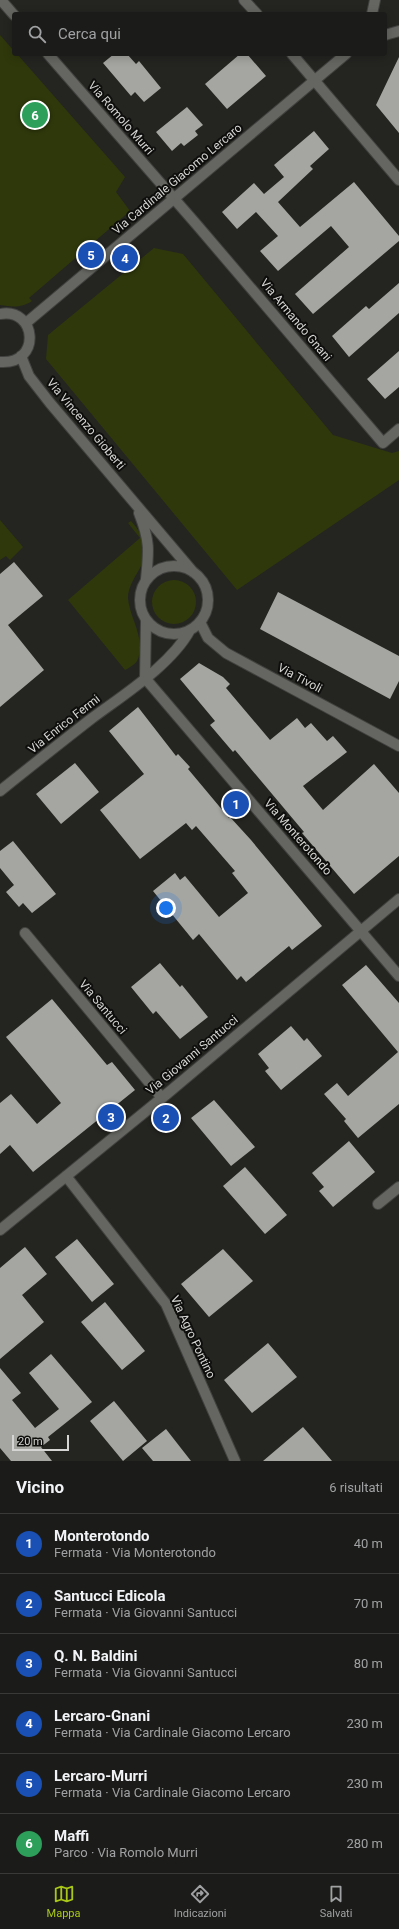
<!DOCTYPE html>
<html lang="it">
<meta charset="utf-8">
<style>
body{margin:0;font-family:Roboto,sans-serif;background:#282926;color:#f1f3f6}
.scale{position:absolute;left:12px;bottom:10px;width:57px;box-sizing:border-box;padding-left:4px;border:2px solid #d5d6d3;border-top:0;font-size:11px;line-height:14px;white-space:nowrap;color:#d5d6d3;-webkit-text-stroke:3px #0e0e0c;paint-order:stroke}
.you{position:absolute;left:166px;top:908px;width:14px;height:14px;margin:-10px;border:3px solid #fff;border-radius:50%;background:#1a73e8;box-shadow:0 0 0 6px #1a73e833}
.badge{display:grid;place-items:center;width:26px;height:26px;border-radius:50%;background:#a9c719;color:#fff;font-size:13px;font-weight:700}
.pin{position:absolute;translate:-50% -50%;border:2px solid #fff;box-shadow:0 1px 4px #0006}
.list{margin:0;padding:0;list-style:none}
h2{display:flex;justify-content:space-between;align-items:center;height:52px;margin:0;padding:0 16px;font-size:17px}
h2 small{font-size:13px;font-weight:400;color:#a0a1a2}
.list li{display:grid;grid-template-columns:26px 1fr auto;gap:12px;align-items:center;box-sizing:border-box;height:60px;padding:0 16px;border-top:1px solid #393a38}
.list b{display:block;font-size:15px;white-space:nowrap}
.list p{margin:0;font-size:13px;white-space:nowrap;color:#a0a1a2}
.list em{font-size:13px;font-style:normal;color:#a0a1a2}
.icon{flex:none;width:22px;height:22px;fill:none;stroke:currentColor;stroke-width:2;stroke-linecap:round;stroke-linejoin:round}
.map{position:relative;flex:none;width:399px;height:1461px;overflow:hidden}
.search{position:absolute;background:#1b1c19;box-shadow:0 2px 10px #0003;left:12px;right:12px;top:12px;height:44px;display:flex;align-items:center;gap:10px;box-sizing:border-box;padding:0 14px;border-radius:4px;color:#a0a1a2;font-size:15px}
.sheet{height:412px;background:#1b1c19}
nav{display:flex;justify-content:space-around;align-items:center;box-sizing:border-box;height:56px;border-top:1px solid #393a38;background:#1b1c19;font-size:11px;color:#a0a1a2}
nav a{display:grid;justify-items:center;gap:2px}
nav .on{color:#a9c719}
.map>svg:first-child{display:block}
.green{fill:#2f380b}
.building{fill:#a5a6a1}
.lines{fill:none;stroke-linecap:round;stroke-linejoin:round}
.minor-casing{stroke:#41423f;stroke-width:12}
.minor{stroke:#656661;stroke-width:10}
.labels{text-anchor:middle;stroke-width:4;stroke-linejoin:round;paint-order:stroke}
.street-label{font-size:12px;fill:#d5d6d3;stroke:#0e0e0c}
</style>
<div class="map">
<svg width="399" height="1461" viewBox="0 0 399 1461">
<rect width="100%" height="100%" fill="#242521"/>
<path class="green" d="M 0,35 L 14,51 L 14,54 L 17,54 L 125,177 L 116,192 L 130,211 L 29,298 L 32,301 C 22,308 12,307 0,305 Z
M 154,248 L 183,254 L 333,435 L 392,453 L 399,451 L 399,480 L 237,590 L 46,359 L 48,335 Z
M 0,520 L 23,547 L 10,560 L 6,556 L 0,560 Z
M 131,521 C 143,534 149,549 141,566 C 136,576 128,586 128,598 C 129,617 147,640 137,661 C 135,664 129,668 125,670 L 68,600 L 140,538 L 128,523 Z
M152 602a22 22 0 1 1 44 0a22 22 0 1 1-44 0Z"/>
<path class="building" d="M 114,54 L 127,54 L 136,64 L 139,61 L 161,88 L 144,102 L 135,92 L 131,96 L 103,63 Z
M 240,54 L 247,54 L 266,76 L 227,109 L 205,84 Z
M 399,57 L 399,133 L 376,105 Z
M 187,107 L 203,125 L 195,131 L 198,135 L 184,146 L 181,143 L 172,151 L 156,132 Z
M 314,131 L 329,149 L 310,166 L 313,169 L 278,202 L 300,227 L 354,182 L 399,236 L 399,241 L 313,314 L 295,294 L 349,247 L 331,226 L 278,271 L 260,251 L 278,236 L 256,212 L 237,229 L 222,212 L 254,183 L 264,194 L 284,177 L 274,165 Z
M 399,283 L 399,313 L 349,357 L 332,336 L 366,306 L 369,309 Z
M 399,351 L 399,387 L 385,399 L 367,379 Z
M 14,562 L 43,596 L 8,625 L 44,670 L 0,707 L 0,574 Z
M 278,592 L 399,656 L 399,681 L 390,699 L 260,629 Z
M 199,663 L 223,677 L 230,684 L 226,688 L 270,740 L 297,718 L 305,728 L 311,723 L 327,741 L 333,736 L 347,752 L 303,786 L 323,810 L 374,764 L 399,793 L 399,856 L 354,894 L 302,833 L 304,832 L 235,750 L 233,752 L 210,725 L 215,721 L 180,679 Z
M 138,707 L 176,756 L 178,754 L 190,767 L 188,769 L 229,818 L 230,817 L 251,840 L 322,926 L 292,950 L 289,946 L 246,982 L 241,976 L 237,980 L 199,934 L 193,940 L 153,891 L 175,873 L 180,880 L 185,876 L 219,917 L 248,893 L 232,873 L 235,871 L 196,826 L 192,830 L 186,823 L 140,859 L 100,810 L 144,774 L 109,731 Z
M 75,763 L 99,792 L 61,824 L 36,794 Z
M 13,841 L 56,894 L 32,913 L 23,903 L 19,907 L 6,892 L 14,885 L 0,868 L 0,851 Z
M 160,963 L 180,987 L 182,985 L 208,1017 L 180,1039 L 156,1011 L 153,1014 L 131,987 Z
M 366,965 L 399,1003 L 399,1104 L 358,1138 L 344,1121 L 346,1119 L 324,1094 L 337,1083 L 348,1096 L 398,1052 L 342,985 Z
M 52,999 L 107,1065 L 112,1062 L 135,1090 L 33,1172 L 10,1145 L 0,1154 L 0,1103 L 11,1094 L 37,1124 L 61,1103 L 6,1037 Z
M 291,1026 L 304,1041 L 307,1038 L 322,1056 L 281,1090 L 265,1071 L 269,1068 L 258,1054 Z
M 214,1100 L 255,1147 L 231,1166 L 191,1118 Z
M 349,1141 L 375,1172 L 333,1207 L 319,1191 L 324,1187 L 312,1173 Z
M 245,1167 L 287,1215 L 265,1234 L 223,1186 Z
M 77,1239 L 114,1284 L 92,1302 L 55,1257 Z
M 25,1247 L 47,1274 L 22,1295 L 44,1322 L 0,1359 L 0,1268 Z
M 223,1249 L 253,1281 L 209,1317 L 181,1284 Z
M 105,1302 L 145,1351 L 122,1370 L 81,1322 Z
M 268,1343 L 297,1377 L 252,1413 L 224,1380 Z
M 51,1354 L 92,1402 L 48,1437 L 50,1440 L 41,1447 L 52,1461 L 11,1461 L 0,1448 L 0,1368 L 21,1393 L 12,1400 L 35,1428 L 59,1409 L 29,1373 Z
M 114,1401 L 147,1441 L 123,1461 L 90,1421 Z
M 303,1427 L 332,1461 L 263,1461 Z
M 166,1429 L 191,1461 L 153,1461 L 142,1448 Z"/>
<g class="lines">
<g class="minor-casing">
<path id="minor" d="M 1,0 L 14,15
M 244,0 L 257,14
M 372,14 L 375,0
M 385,35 L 399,31
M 48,54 L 197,225 L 383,443 L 399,429
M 292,54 L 399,180
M 0,314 C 37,307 42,365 0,362
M 26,323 L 346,54
M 21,356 L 29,376 L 50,403 L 193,572
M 139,513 C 150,541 149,550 146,579
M140 600a34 34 0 1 1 68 0a34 34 0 1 1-68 0Z
M 200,622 L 208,638 L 226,653 L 399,746
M 145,678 L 399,976
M 145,678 L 146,621
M 0,791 C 30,767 60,743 91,719 C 123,695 171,665 190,630
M 25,933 L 162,1098
M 66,1176 L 166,1304 L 235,1461
M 378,1204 L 399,1187
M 0,1230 L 162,1098 L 399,899"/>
</g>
<use href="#minor" class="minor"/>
</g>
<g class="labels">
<g class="street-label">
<text transform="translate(121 118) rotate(49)" y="4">Via Romolo Murri</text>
<text transform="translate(177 179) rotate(-40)" y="4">Via Cardinale Giacomo Lercaro</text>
<text transform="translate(296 320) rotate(50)" y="4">Via Armando Gnani</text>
<text transform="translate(86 424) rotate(50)" y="4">Via Vincenzo Gioberti</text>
<text transform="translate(300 678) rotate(28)" y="4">Via Tivoli</text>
<text transform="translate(64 724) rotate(-38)" y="4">Via Enrico Fermi</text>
<text transform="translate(298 837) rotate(49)" y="4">Via Monterotondo</text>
<text transform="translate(103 1007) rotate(50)" y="4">Via Santucci</text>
<text transform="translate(192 1055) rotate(-40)" y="4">Via Giovanni Santucci</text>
<text transform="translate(193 1337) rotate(65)" y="4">Via Agro Pontino</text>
</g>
</g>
</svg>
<div class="scale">20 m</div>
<div class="you"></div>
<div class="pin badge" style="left:236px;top:804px;background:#1a4fb4">1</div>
<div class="pin badge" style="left:166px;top:1118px;background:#1a4fb4">2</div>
<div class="pin badge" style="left:111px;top:1117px;background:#1a4fb4">3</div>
<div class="pin badge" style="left:125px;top:258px;background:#1a4fb4">4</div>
<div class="pin badge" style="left:91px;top:255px;background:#1a4fb4">5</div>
<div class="pin badge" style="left:35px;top:115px;background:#2e9e5b">6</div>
<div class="search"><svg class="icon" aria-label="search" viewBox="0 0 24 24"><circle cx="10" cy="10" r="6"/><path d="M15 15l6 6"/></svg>Cerca qui</div>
</div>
<section class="sheet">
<h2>Vicino<small>6 risultati</small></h2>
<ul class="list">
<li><span class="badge" style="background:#1a4fb4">1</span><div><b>Monterotondo</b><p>Fermata · Via Monterotondo</p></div><em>40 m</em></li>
<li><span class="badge" style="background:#1a4fb4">2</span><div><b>Santucci Edicola</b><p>Fermata · Via Giovanni Santucci</p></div><em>70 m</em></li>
<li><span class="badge" style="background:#1a4fb4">3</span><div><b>Q. N. Baldini</b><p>Fermata · Via Giovanni Santucci</p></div><em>80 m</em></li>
<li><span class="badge" style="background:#1a4fb4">4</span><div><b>Lercaro-Gnani</b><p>Fermata · Via Cardinale Giacomo Lercaro</p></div><em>230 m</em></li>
<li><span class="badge" style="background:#1a4fb4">5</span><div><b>Lercaro-Murri</b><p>Fermata · Via Cardinale Giacomo Lercaro</p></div><em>230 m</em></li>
<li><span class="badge" style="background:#2e9e5b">6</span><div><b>Maffi</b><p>Parco · Via Romolo Murri</p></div><em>280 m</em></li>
</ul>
</section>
<nav>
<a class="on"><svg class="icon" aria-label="map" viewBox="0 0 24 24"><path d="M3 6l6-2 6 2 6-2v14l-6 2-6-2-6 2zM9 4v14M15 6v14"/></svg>Mappa</a>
<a><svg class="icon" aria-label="directions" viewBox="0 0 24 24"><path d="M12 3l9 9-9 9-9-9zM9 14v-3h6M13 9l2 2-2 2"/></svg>Indicazioni</a>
<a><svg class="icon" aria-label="saved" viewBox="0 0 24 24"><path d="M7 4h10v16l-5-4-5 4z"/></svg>Salvati</a>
</nav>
